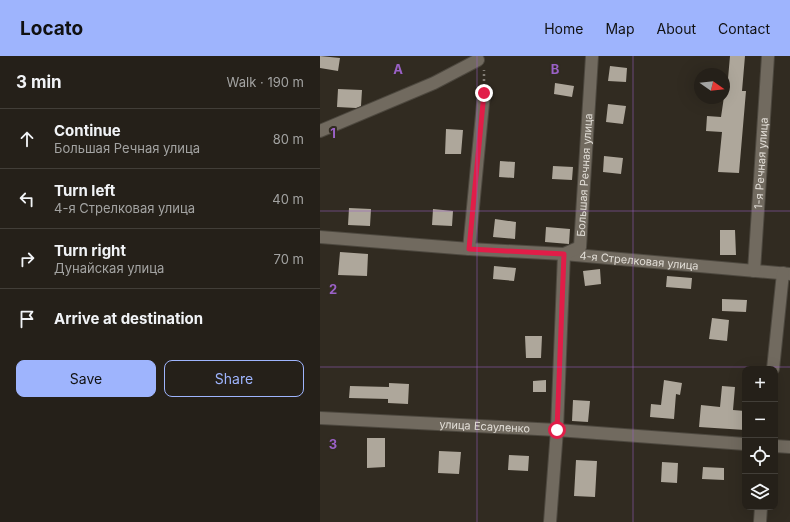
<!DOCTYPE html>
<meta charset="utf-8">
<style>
body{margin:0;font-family:Inter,sans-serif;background:#312d26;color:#f1f3f6}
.controls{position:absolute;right:12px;bottom:12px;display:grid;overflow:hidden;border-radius:8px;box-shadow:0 4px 16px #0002}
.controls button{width:36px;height:36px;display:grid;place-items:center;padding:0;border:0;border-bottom:1px solid #423e38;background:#252019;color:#f1f3f6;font:20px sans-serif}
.compass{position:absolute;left:374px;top:12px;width:36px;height:36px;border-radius:50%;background:#252019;box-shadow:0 4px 16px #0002;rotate:104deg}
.stop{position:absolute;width:12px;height:12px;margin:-9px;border:3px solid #e11d48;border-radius:50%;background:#fff}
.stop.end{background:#e11d48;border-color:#fff;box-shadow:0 1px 4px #0008}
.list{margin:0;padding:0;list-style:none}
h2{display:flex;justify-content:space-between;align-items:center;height:52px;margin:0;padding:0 16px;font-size:17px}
h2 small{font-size:13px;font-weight:400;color:#a3a3a2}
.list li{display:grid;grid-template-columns:26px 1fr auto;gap:12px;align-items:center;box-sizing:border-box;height:60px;padding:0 16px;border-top:1px solid #423e38}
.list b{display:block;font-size:15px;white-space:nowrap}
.list p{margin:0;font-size:13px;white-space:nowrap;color:#a3a3a2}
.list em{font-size:13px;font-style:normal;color:#a3a3a2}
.actions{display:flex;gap:8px;padding:12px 16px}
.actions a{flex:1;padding:9px 0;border:1px solid #9eb4fd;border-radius:8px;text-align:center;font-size:14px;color:#9eb4fd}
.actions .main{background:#9eb4fd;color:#111}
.icon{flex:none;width:22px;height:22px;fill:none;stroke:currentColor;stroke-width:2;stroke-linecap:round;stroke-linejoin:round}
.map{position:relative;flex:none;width:470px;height:466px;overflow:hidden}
header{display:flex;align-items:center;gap:24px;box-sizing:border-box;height:56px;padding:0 20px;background:#9eb4fd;color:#111}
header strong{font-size:19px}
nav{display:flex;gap:22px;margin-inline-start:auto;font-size:14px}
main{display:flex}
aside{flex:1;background:#252019}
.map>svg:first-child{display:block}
.building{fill:#aea79b}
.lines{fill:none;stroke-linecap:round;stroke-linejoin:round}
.minor-casing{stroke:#4d483f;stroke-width:14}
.path{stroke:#827d75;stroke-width:2.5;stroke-dasharray:2 3;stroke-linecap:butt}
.minor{stroke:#716a5f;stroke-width:12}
.route{stroke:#e11d48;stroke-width:5}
.grid{fill:none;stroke:#9a61c6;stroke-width:1;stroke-opacity:0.55}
.labels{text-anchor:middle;stroke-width:4;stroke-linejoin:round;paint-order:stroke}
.street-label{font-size:11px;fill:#e1ddd6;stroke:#312b21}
.grid-label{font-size:13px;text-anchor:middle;font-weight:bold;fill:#9a61c6;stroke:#312b21;stroke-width:4;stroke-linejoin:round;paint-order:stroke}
</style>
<header>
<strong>Locato</strong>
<nav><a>Home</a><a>Map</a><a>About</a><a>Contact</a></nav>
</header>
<main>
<aside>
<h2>3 min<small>Walk · 190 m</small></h2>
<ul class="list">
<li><svg class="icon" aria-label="ahead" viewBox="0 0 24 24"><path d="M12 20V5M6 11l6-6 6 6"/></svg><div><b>Continue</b><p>Большая Речная улица</p></div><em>80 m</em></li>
<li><svg class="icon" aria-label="left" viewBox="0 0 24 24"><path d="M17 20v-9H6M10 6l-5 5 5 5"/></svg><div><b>Turn left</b><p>4-я Стрелковая улица</p></div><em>40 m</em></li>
<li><svg class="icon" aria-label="right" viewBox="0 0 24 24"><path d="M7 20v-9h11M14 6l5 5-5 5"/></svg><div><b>Turn right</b><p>Дунайская улица</p></div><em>70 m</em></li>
<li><svg class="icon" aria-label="arrive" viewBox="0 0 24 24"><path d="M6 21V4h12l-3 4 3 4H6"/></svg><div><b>Arrive at destination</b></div></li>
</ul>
<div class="actions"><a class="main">Save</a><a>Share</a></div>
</aside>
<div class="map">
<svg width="470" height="466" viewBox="0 0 470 466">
<rect width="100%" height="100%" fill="#312b21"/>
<path class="building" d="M 0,0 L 20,2 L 18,15 L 0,12 Z
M 410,0 L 425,0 L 422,35 L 426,35 L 419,117 L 398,116 L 402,76 L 386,75 L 387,60 L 401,61 L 405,34 L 407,34 Z
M 290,10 L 307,12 L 306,26 L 288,25 Z
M 235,27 L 254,30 L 252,41 L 234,38 Z
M 18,33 L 42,34 L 41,50 L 36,52 L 17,51 Z
M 288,48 L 306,50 L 303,68 L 286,66 Z
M 126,73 L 143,74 L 141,98 L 125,98 Z
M 284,100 L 303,102 L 301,118 L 283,116 Z
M 180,105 L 195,106 L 194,122 L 179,121 Z
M 233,110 L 253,111 L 252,124 L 232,123 Z
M 29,152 L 51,153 L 50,170 L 28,169 Z
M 113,153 L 133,155 L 132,170 L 112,169 Z
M 175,163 L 196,166 L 195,183 L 173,181 Z
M 226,171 L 250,173 L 249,188 L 225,186 Z
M 400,174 L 415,174 L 416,199 L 400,199 Z
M 20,196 L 48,198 L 47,220 L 18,219 Z
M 174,210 L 196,212 L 194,225 L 173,223 Z
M 280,213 L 281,228 L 265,230 L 263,215 Z
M 347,220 L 372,222 L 371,233 L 346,231 Z
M 402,243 L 427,244 L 426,256 L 402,255 Z
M 392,262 L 409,264 L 407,285 L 389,283 Z
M 205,280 L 222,280 L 221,302 L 206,302 Z
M 226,324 L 226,336 L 213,336 L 213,325 Z
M 344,324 L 362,327 L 360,339 L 356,338 L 354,363 L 330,361 L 331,348 L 341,349 Z
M 69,327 L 89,328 L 88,348 L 68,347 L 68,343 L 29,342 L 30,330 L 69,331 Z
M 402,330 L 415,331 L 413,354 L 425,355 L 425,374 L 379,371 L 381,349 L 400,351 Z
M 253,344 L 270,345 L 268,366 L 252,365 Z
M 47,382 L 65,382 L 65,411 L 47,412 Z
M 119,395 L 141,396 L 139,418 L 118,417 Z
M 189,399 L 209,400 L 208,415 L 188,414 Z
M 256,404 L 277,405 L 275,441 L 254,440 Z
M 342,406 L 358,407 L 357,427 L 341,426 Z
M 383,411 L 404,412 L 404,424 L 382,423 Z"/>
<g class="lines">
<g class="minor-casing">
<g id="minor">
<path d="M 0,75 L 114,27 L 158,4"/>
<path id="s1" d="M 0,181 L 149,193 L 244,198 L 470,218"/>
<path d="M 149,193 L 164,37"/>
<path id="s2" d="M 434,215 L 448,0"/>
<path d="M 453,313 L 463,217"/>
<path id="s3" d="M 0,362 L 237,374 L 425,388"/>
<path d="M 455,390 L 470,391"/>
<path id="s4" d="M 230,466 L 237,374 L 244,198 L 260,191 L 272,0"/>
<path d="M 440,466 L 441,451"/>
</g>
</g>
<path class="path" d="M 164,25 L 164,14"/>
<use href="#minor" class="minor"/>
</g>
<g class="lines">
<path class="route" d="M 164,37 L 149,193 L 244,198 L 237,374"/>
</g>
<path class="grid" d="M 157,0 L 157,466M 313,0 L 313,466M 0,155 L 470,155M 0,311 L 470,311"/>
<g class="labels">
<g class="street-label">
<text dy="4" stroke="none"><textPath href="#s2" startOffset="108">1-я Речная улица</textPath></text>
<text dy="4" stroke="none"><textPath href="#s4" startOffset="358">Большая Речная улица</textPath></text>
<text dy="4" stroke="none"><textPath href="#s1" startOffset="320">4-я Стрелковая улица</textPath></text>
<text dy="4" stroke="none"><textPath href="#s3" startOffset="165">улица Есауленко</textPath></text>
</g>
</g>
<g class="grid-label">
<text x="78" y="18">A</text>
<text x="235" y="18">B</text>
<text x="13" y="82">1</text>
<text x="13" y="238">2</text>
<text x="13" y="393">3</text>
</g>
</svg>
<div class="controls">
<button>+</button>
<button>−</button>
<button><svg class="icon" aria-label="locate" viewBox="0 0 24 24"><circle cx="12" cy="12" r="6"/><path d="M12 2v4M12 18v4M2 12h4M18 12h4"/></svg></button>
<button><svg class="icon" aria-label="layers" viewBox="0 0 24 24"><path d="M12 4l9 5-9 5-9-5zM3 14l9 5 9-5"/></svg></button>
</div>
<svg class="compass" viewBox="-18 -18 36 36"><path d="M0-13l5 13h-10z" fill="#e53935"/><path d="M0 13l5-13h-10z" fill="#a3a3a2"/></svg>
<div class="stop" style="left:237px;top:374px"></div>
<div class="stop end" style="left:164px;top:37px"></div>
</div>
</main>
